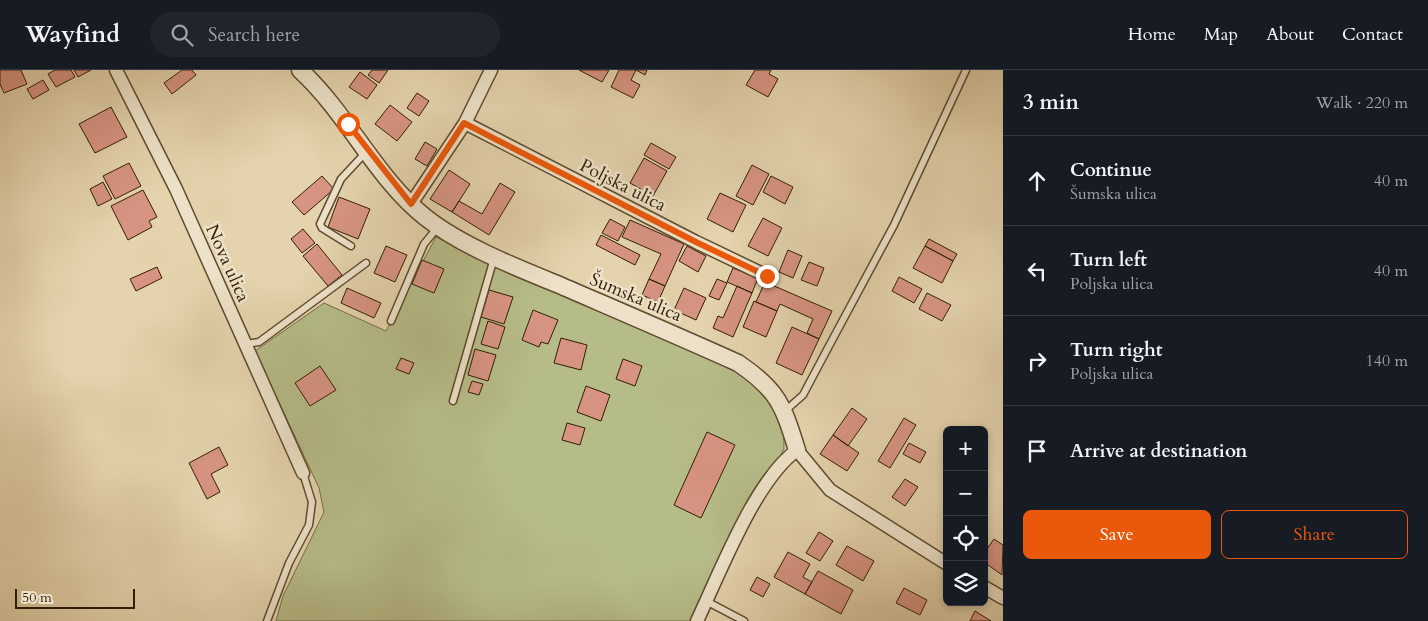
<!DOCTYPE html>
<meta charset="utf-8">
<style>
body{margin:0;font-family:Cardo,serif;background:#20242c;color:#f1f3f6}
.controls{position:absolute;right:15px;bottom:15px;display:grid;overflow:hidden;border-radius:8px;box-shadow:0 2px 8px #0003}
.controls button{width:45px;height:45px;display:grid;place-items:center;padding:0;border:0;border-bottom:1px solid #363941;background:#171b24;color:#f1f3f6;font:25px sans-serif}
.scale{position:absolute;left:15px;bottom:12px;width:120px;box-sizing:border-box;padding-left:5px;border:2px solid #311e04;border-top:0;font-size:14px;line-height:18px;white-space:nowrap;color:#311e04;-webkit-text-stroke:4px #ede2c9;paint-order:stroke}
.stop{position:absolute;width:15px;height:15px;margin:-11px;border:4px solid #ea580c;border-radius:50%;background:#fff}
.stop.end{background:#ea580c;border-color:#fff;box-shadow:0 1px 5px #0008}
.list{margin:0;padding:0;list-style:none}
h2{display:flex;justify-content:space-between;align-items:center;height:65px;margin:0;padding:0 20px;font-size:21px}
h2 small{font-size:16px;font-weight:400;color:#9ea1a6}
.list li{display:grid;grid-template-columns:32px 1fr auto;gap:15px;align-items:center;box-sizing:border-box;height:90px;padding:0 20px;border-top:1px solid #363941}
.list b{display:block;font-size:19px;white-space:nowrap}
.list p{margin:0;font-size:16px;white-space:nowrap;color:#9ea1a6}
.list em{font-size:16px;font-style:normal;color:#9ea1a6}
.actions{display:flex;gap:10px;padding:15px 20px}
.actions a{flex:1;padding:11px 0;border:1px solid #ea580c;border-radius:8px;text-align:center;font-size:18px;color:#ea580c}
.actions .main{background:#ea580c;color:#fff}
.icon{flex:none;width:28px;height:28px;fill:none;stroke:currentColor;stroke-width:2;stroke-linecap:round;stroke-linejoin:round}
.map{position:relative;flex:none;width:1003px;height:551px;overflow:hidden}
header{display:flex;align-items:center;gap:30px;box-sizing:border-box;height:70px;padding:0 25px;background:#171b24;border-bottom:1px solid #363941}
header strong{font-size:24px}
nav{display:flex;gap:28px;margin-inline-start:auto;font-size:18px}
.search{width:350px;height:45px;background:#20242c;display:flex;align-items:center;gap:12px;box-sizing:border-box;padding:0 18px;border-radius:28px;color:#9ea1a6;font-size:19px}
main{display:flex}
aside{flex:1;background:#171b24}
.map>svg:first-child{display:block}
.green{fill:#b6bc88;stroke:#746d46}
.building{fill:#d79482;stroke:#311e04}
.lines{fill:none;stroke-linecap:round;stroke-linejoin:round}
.service-casing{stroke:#5e4b2e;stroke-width:9}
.minor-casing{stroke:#5e4b2e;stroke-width:15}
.tertiary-casing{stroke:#5e4b2e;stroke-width:19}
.service{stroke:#ede2c9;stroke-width:6}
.minor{stroke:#ede2c9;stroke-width:12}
.tertiary{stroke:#ede2c9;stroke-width:16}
.route{stroke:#ea580c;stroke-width:6}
.labels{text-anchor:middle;stroke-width:5;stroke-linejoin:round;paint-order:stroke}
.street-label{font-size:18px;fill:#311e04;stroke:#ede2c9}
</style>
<header>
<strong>Wayfind</strong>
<div class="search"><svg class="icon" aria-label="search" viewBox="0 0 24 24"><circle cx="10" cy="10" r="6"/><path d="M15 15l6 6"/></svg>Search here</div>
<nav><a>Home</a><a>Map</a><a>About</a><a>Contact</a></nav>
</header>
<main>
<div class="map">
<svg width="1003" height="551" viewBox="0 0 1003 551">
<rect width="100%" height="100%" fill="#e4d3ac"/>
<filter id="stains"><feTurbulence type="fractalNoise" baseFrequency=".004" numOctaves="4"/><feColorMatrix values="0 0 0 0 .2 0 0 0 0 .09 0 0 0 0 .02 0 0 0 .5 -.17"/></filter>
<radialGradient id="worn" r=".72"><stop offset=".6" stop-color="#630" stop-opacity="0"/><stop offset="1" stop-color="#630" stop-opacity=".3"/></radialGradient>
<path class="green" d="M 436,167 L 575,231 L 728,297 C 761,317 785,338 784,379 L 693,551 L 276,551 L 283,526 L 324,442 L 319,418 L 255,281 L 324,233 L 386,261 Z"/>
<path class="building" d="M 0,0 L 21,0 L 27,14 L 4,23 L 0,14 Z
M 55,0 L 71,0 L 75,7 L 56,17 L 48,4 Z
M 74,0 L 91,0 L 78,7 Z
M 182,0 L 192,0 L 196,5 L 172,24 L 164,13 Z
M 372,0 L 388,0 L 379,13 L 368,5 Z
M 579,0 L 609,0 L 602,12 Z
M 619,0 L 647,0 L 645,5 L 636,0 L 631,10 L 640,15 L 633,28 L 611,17 Z
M 755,0 L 771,0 L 769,4 L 778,9 L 768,27 L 746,15 Z
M 360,2 L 377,15 L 367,29 L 349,17 Z
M 43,10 L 49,20 L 33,29 L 27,19 Z
M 417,23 L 429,31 L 419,46 L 407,38 Z
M 390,35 L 412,52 L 397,71 L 375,54 Z
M 111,37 L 127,67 L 95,83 L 79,54 Z
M 425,72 L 437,79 L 427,96 L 415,89 Z
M 651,73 L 676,87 L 669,99 L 644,85 Z
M 644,88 L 667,101 L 653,126 L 630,113 Z
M 129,93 L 141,116 L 115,129 L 103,106 Z
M 752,95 L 769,104 L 753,135 L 736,126 Z
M 449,100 L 470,114 L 452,142 L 430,129 Z
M 322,106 L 334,119 L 304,145 L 292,132 Z
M 771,106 L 793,117 L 785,134 L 763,122 Z
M 103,112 L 112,129 L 98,136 L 90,119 Z
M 500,113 L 515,122 L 489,165 L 452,142 L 459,131 L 482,144 Z
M 143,120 L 157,147 L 149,151 L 152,157 L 128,170 L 111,136 Z
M 720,123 L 746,135 L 733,162 L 707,149 Z
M 339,127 L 370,139 L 358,169 L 328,157 Z
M 763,148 L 782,158 L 768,186 L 748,176 Z
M 610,149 L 625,157 L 618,171 L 602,163 Z
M 630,150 L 684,174 L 665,216 L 649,209 L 661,184 L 622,167 Z
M 303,159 L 315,173 L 302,183 L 291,169 Z
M 601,165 L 640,185 L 635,195 L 596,175 Z
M 929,169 L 957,184 L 953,191 L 925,176 Z
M 317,174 L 342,205 L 328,216 L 303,186 Z
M 386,176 L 407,185 L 395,212 L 374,203 Z
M 687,176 L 706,186 L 698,202 L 679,191 Z
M 925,176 L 953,191 L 942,213 L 913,198 Z
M 788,180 L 802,186 L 793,208 L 779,202 Z
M 422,190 L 444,199 L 434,223 L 412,214 Z
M 809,192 L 824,198 L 817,216 L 801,210 Z
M 157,197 L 162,208 L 136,221 L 130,209 Z
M 733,198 L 758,208 L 752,223 L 727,212 Z
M 899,207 L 922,219 L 914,233 L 892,221 Z
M 649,209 L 665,216 L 658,232 L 642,225 Z
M 717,209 L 727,213 L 719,230 L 709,226 Z
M 765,212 L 832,241 L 819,269 L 807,263 L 813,249 L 780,234 L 777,241 L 756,232 Z
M 737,216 L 752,223 L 733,267 L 713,258 L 718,246 L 723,248 Z
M 347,218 L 381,233 L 374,248 L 341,233 Z
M 684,218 L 706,228 L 696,250 L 674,240 Z
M 489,220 L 513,227 L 504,254 L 481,247 Z
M 927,223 L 951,235 L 942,251 L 919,239 Z
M 754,231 L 777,241 L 766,267 L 743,257 Z
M 533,240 L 558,250 L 548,274 L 541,272 L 539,277 L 522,270 Z
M 488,251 L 505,257 L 498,279 L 481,274 Z
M 792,257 L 819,269 L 802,305 L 776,293 Z
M 561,268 L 587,275 L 581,300 L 554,293 Z
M 475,279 L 496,285 L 488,311 L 468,305 Z
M 401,288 L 414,293 L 409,304 L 396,299 Z
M 623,289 L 642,296 L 635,316 L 616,309 Z
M 320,296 L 336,320 L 310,336 L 295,313 Z
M 472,311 L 483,314 L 479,325 L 468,322 Z
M 586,316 L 610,325 L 601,351 L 577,342 Z
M 852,338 L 867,349 L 848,376 L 833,365 Z
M 904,348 L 916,355 L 890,398 L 878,391 Z
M 567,353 L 585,358 L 580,375 L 562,370 Z
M 707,362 L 735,375 L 701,448 L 674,435 Z
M 833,365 L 859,383 L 847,401 L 820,384 Z
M 909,373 L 926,382 L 920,393 L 903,384 Z
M 219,377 L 228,395 L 211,404 L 220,422 L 207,429 L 189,393 Z
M 905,409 L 918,417 L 905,436 L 892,427 Z
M 819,462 L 833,471 L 820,491 L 806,483 Z
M 994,469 L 1003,475 L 1002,505 L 984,492 L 984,483 Z
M 847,476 L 874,491 L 863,511 L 836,495 Z
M 788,482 L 810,494 L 803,507 L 812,512 L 805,524 L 774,507 Z
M 818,501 L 853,520 L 841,544 L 805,524 Z
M 757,507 L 770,514 L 763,527 L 750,520 Z
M 904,518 L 927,530 L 920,545 L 896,533 Z
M 975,541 L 991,551 L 970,551 Z"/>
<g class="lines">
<g class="service-casing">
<path id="service" d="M 351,176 L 322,158 L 320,154 L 341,109 L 367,81
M 391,251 L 424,174 L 438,157
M 246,274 L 259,272 L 366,193
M 453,331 L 494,188
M 785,341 L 803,325 L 829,276 L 894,155 L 966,0
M 706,531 L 744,551
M 267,551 L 289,493 L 309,455 L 312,432 L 303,403"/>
</g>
<g class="minor-casing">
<path id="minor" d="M 116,0 L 176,119 L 303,403
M 465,53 L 696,172 L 767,206
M 411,134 L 465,53 L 491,0
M 984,517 L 1003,528
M 697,551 C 720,503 755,410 797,380 L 830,420 L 947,494"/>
</g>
<g class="tertiary-casing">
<path id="tertiary" d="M 300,0 C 347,43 375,107 425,147 C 460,175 515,197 557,214 C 617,240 678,266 738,293 C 778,320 783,335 797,380"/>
</g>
<use href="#service" class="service"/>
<use href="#minor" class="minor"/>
<use href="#tertiary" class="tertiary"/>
</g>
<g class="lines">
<path class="route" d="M 348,54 L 411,134 L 464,53 L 696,172 L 767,206"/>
</g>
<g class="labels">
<g class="street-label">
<text transform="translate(623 115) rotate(27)" y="6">Poljska ulica</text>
<text transform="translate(228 193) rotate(66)" y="6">Nova ulica</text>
<text transform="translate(636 227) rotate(23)" y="6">Šumska ulica</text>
</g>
</g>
<rect width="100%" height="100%" filter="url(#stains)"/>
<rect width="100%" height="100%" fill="url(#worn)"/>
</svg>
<div class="controls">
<button>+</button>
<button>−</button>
<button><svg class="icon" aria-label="locate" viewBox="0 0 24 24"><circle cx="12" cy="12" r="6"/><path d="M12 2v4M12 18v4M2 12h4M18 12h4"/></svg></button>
<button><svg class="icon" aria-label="layers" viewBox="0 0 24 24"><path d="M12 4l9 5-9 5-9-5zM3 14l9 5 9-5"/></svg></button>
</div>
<div class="scale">50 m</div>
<div class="stop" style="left:348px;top:54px"></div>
<div class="stop end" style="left:767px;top:206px"></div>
</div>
<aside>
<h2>3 min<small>Walk · 220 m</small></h2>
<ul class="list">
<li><svg class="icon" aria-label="ahead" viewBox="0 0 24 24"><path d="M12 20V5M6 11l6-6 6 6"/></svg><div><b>Continue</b><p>Šumska ulica</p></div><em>40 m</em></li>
<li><svg class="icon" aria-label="left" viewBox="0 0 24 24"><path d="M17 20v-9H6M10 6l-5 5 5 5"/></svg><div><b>Turn left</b><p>Poljska ulica</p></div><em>40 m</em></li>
<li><svg class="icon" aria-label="right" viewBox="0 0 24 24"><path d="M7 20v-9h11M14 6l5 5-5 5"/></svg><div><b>Turn right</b><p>Poljska ulica</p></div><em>140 m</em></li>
<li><svg class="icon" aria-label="arrive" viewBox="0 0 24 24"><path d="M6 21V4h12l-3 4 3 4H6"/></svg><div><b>Arrive at destination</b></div></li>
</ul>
<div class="actions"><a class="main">Save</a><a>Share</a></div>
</aside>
</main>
